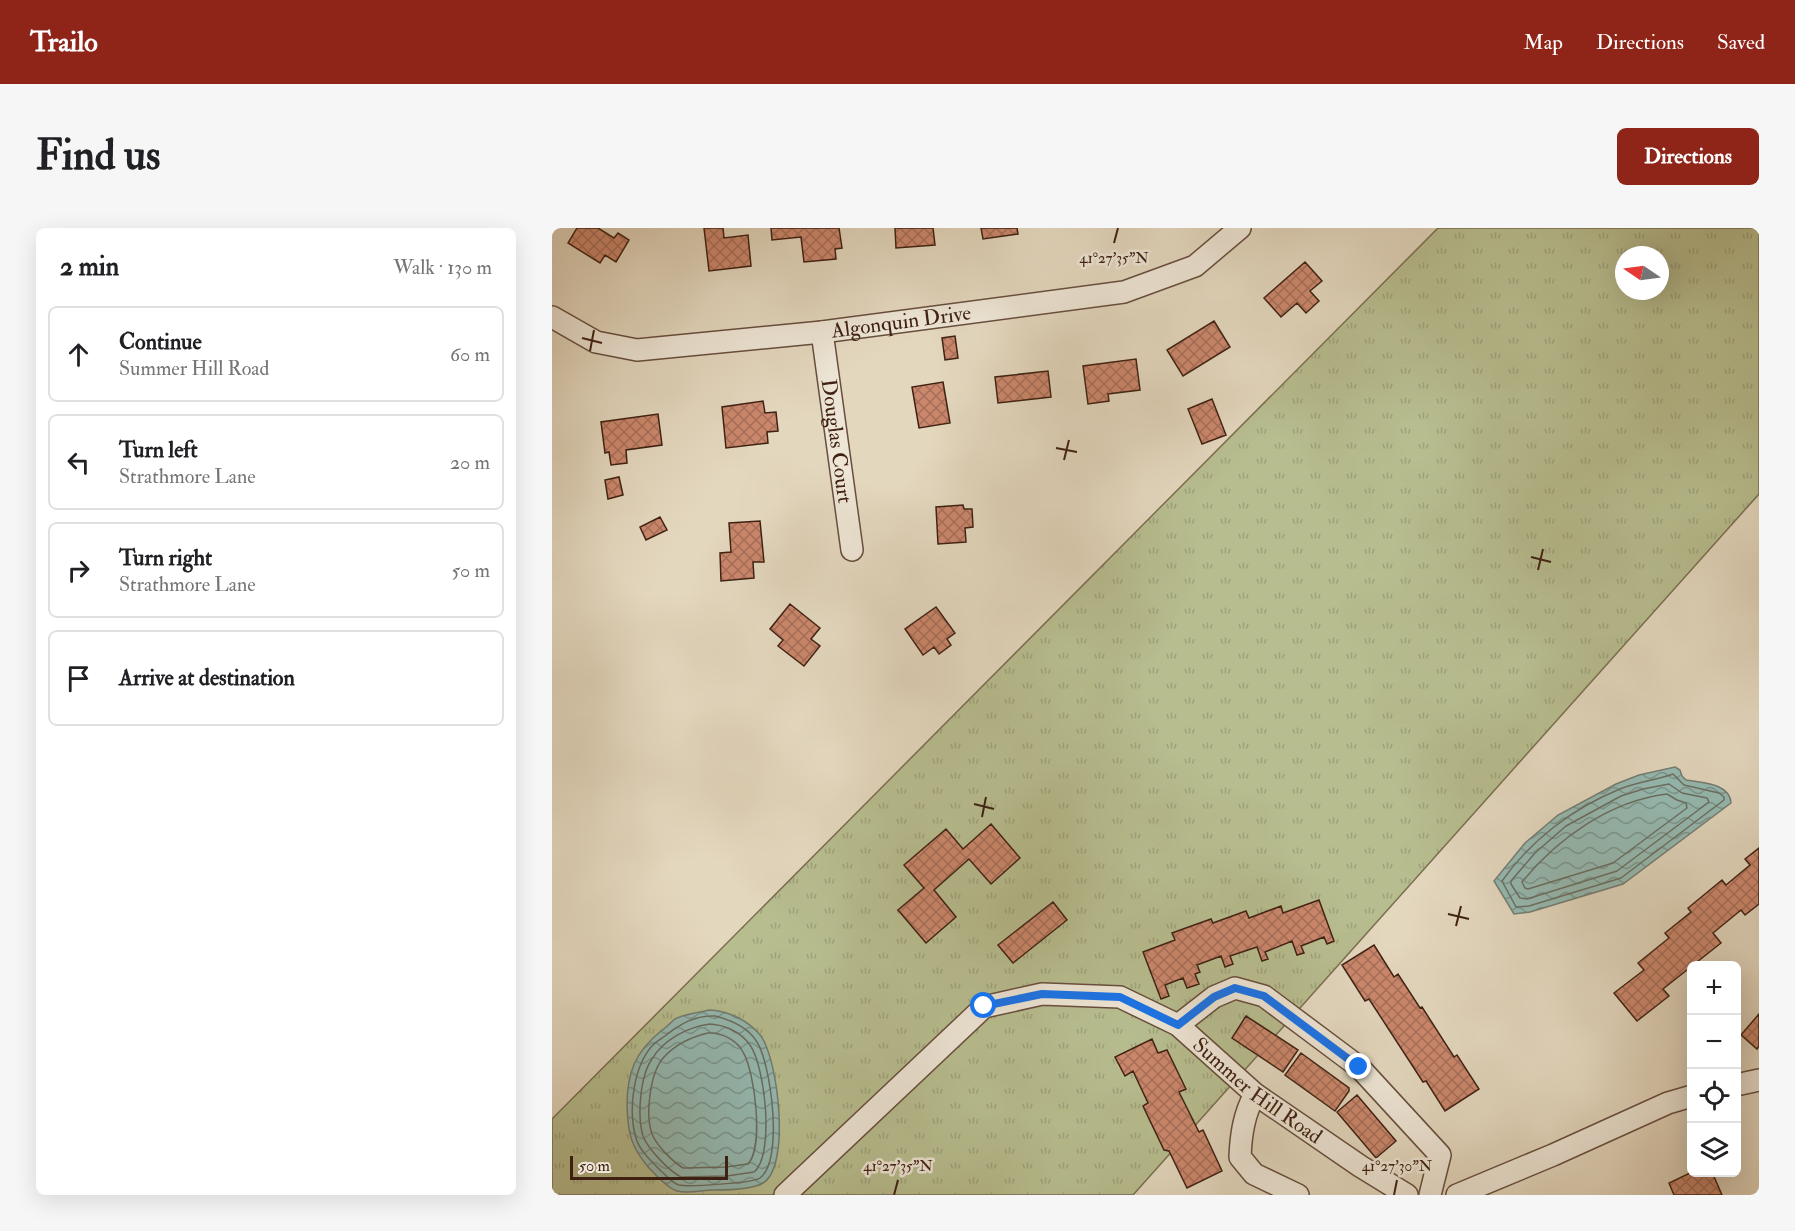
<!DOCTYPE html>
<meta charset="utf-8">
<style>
body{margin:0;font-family:"IM FELL Double Pica",serif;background:#f6f6f6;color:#202124}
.controls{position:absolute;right:18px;bottom:18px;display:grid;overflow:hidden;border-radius:9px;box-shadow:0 6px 24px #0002}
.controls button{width:54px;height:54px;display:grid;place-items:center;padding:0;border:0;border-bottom:2px solid #e0e0e0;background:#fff;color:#202124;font:30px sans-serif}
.compass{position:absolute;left:1063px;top:18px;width:54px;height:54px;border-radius:50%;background:#fff;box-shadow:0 6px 24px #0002;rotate:283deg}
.scale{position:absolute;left:18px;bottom:15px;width:158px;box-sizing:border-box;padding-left:6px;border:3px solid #3f2113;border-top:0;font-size:16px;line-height:21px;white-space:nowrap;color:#3f2113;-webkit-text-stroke:4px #ede5d5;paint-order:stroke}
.stop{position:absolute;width:18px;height:18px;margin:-14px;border:4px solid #1a73e8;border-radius:50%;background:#fff}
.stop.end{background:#1a73e8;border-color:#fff;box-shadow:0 2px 6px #0008}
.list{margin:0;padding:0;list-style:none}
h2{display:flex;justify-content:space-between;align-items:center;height:78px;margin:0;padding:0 24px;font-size:26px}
h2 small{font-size:20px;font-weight:400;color:#757577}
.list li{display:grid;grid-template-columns:39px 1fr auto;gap:18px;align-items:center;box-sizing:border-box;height:96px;margin:0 12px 12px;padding:0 12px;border:2px solid #e0e0e0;border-radius:9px}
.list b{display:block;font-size:22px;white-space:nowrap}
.list p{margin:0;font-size:20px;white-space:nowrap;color:#757577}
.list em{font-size:20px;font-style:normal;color:#757577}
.icon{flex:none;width:33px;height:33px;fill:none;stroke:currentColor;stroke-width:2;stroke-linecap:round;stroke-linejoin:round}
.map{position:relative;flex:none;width:1207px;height:967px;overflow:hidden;border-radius:9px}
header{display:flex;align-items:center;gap:36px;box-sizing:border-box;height:84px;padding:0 30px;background:#8f2418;color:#fff}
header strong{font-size:28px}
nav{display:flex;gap:33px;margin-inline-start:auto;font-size:21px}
.intro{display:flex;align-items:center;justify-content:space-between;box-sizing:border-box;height:144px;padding:0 36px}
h1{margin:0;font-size:42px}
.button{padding:15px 27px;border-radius:9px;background:#8f2418;color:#fff;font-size:21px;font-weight:700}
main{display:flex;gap:36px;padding:0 36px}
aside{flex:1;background:#fff;border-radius:9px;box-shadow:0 6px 24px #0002}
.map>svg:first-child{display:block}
.park{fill:url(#park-tufts);stroke:#7b6f51;stroke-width:1.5;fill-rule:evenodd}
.water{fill:url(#water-waves);stroke:#737d72;stroke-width:1.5}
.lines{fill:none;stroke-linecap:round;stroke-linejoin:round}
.shore{stroke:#6a6e62;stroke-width:1.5}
.building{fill:url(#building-cross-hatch);stroke:#3f2113;stroke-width:1.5}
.minor-casing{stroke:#684e3e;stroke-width:24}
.minor{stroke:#ede5d5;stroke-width:21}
.route{stroke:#1a73e8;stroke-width:8}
.ticks{fill:none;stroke:#3f2113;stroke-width:2}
.labels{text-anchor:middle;stroke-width:5;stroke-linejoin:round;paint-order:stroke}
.street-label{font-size:21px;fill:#3f2113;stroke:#ede5d5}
.ticks-label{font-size:15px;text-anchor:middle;fill:#3f2113;stroke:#ede5d5;stroke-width:5;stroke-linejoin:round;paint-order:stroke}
</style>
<header>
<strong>Trailo</strong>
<nav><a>Map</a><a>Directions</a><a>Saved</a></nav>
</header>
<div class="intro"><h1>Find us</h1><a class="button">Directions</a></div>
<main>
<aside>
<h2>2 min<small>Walk · 130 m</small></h2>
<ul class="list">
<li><svg class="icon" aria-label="ahead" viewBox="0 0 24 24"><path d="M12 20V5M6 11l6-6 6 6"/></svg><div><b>Continue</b><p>Summer Hill Road</p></div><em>60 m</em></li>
<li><svg class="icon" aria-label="left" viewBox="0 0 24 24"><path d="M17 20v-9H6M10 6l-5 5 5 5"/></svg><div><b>Turn left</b><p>Strathmore Lane</p></div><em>20 m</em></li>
<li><svg class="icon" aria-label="right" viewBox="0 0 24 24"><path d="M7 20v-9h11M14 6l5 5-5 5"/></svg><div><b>Turn right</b><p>Strathmore Lane</p></div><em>50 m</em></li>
<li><svg class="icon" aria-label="arrive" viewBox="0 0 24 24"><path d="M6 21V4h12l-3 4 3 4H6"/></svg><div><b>Arrive at destination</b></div></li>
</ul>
</aside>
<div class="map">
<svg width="1207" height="967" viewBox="0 0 1207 967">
<defs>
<pattern id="park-tufts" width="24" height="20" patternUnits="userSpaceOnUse" patternTransform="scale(1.5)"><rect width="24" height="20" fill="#b7bd8f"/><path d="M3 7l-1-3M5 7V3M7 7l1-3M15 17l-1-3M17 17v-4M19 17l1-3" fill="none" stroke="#9ea27a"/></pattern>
<pattern id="water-waves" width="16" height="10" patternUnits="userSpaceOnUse" patternTransform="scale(1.5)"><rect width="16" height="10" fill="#95bab2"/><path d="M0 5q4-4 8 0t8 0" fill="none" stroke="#7b9790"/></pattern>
<pattern id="building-cross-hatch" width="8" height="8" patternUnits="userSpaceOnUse" patternTransform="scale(1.5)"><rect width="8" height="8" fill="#cb876c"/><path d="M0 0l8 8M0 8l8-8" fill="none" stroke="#a66e58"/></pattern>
</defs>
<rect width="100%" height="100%" fill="#e3d7be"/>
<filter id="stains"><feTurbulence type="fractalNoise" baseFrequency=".00333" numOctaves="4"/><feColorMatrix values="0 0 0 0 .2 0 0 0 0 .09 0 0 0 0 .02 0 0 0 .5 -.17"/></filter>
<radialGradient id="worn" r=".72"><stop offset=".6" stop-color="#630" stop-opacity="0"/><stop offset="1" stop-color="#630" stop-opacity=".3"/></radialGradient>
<path class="park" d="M 886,0 L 1207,0 L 1207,266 L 581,967 L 0,967 L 0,891 ZM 1072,27 L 1108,27 L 1108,63 L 1072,63 Z"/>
<path class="water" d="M 1123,539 L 1128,542 L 1130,548 L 1134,552 C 1150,555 1178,555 1179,575 L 1071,656 L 978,684 L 962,686 L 942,653 L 973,615 L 1006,587 L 1064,556 L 1087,547 Z
M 158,782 C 177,783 197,793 209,808 C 226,832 239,938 211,955 C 200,962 174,962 162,962 C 151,962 136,966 125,963 C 115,960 104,947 97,940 C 79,919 76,906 75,878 C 75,845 83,824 109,803 C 114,800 118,795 123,791 C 132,786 147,784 158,782 Z"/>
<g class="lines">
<path class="shore" d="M 1121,546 L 1132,557 L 1167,565 L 1172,569 L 1172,572 L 1069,650 L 977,678 L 964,679 L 950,653 C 979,612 1021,580 1068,561 C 1085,554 1104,552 1121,546 Z
M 1117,556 L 1130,565 L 1155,570 L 1157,574 L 1065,643 L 975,671 L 968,670 L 959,656 L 959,653 L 983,625 L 1014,598 L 1069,568 L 1091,561 Z
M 1115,566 L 1125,572 L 1134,575 L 1135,580 L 1061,635 L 976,661 L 973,660 L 970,654 C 1006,610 1058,573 1115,566 Z
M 163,788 C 179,792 196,799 205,814 C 219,836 232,933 208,950 C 202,955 136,959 127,957 C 120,955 114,947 109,943 C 100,934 87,922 84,910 C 76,883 81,841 99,819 C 103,814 109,811 113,808 C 128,796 143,787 163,788 Z
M 158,796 C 173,797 189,804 198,817 C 213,838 223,927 202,944 L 175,948 L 129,949 C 117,943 96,921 91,908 C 85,888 88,848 100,831 C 112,811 136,799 158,796 Z
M 156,805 C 169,804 185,812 191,824 C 203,844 212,919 196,936 L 174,939 L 131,940 C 120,933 105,918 100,906 C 93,887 98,844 112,829 C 124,816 139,809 156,805 Z"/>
</g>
<path class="building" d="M 25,0 L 46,0 L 62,10 L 66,5 L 77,12 L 64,34 L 53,27 L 48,35 L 16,15 Z
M 152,0 L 171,0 L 172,10 L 196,7 L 199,38 L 157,43 Z
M 219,0 L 287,0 L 290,20 L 283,21 L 284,31 L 252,34 L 249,9 L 220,12 Z
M 343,0 L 381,0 L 383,17 L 344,20 Z
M 429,0 L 465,0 L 466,6 L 431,11 Z
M 753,34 L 770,53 L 758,63 L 767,73 L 754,85 L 745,75 L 729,89 L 712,70 Z
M 662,93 L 678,119 L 631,148 L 615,122 Z
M 403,108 L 406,130 L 393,132 L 390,110 Z
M 584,131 L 588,162 L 556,166 L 557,173 L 536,176 L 531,138 Z
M 496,143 L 499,169 L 446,175 L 443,149 Z
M 391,154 L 398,195 L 367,200 L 360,159 Z
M 660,171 L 674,207 L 650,216 L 636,181 Z
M 211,173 L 213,185 L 224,184 L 226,203 L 215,204 L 216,215 L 174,220 L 170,179 Z
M 106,186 L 110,217 L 74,222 L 75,235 L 59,237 L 57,224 L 53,225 L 49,194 Z
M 67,249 L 71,267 L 56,271 L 53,252 Z
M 411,277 L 412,281 L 420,281 L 421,299 L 413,300 L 414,314 L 386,316 L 384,279 Z
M 108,289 L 115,302 L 94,312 L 88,299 Z
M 208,293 L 212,334 L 201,334 L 202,350 L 169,353 L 168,325 L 179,324 L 177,295 Z
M 238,376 L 268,400 L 259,411 L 268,418 L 252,438 L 226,418 L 231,412 L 218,401 Z
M 384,379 L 403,405 L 395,411 L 399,417 L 387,426 L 382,419 L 371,427 L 353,401 Z
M 439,596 L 468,630 L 439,656 L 417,631 L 382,662 L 404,689 L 374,715 L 346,682 L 372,660 L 352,637 L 394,601 L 411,621 Z
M 1207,620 L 1207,676 L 1193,687 L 1189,682 L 1161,705 L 1169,715 L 1111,761 L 1117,768 L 1085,793 L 1062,765 L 1092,742 L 1086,735 L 1117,710 L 1113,705 L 1139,684 L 1136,680 L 1170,652 L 1174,657 L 1198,637 L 1193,631 Z
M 767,672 L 782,713 L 775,716 L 772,709 L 749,718 L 752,725 L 745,727 L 740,713 L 713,724 L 716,731 L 710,733 L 705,719 L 678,728 L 681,736 L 673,739 L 669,728 L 645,737 L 648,744 L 643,746 L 647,756 L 635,760 L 631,750 L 613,757 L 617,768 L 609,771 L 591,724 L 623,712 L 620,705 L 659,691 L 661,695 L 694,683 L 697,690 L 729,678 L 731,685 Z
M 501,674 L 515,692 L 461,735 L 446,717 Z
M 822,717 L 842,749 L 846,746 L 868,780 L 870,779 L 902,829 L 905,827 L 927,861 L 893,883 L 874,853 L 871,854 L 817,771 L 813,773 L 790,737 Z
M 1207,786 L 1207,818 L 1205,821 L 1189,807 Z
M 694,788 L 746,822 L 731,844 L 680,810 Z
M 600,811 L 606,825 L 615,822 L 634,861 L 627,864 L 647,904 L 651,902 L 670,943 L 635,960 L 617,923 L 612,922 L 591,878 L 596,875 L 581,843 L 573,848 L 563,829 Z
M 749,825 L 797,860 L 797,863 L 783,883 L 733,847 Z
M 805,867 L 844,913 L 824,930 L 785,884 Z
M 1140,944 L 1160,944 L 1170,967 L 1122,967 L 1117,955 Z"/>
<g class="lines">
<g class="minor-casing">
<g id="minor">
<path id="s1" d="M 0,89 L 44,114 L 85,122 L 270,104 L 572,64 L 643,38 L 688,0"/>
<path id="s2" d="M 270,104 L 300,322"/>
<path d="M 626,797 L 662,769 L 683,760 L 712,768 L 807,839 L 888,927 L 878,967"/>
<path d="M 1184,857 L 1207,852"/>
<path d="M 703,866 C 692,886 689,906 688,929 L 702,946 L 746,967"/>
<path id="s3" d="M 233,967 L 432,779 L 490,766 L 568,769 L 626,797 L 703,866 L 808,938 L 855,967"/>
<path d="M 905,967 L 1001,927 L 1116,875 L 1140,868"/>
</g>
</g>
<use href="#minor" class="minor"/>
</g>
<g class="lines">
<path class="route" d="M 432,778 L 490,766 L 568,769 L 626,797 L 662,769 L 683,760 L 712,768 L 807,839"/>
</g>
<path class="ticks" d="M 562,15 L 566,0M 30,110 L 50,115M 38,123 L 42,102M 504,220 L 525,224M 512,232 L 517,212M 979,329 L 999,334M 986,342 L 991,321M 422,576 L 442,581M 430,589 L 434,569M 896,686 L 917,691M 904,698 L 909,678M 342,967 L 346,952M 842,967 L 845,952"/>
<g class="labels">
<g class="street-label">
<text dy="7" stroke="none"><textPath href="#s1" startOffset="358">Algonquin Drive</textPath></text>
<text dy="7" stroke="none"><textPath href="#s2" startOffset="110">Douglas Court</textPath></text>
<text dy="7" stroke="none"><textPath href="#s3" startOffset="579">Summer Hill Road</textPath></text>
</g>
</g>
<g class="ticks-label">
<text x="562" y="35">41°27'35"N</text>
<text x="346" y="943">41°27'35"N</text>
<text x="845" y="943">41°27'30"N</text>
</g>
<rect width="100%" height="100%" filter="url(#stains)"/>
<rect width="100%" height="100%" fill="url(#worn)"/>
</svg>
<div class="controls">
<button>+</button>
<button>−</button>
<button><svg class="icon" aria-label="locate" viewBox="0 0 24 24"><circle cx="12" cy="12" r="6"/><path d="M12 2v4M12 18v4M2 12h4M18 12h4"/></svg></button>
<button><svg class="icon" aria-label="layers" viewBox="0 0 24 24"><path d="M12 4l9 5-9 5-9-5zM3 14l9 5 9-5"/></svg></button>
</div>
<svg class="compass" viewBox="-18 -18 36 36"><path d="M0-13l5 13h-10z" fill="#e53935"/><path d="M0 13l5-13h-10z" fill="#757577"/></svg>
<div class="scale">50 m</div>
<div class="stop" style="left:432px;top:778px"></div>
<div class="stop end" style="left:807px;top:839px"></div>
</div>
</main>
